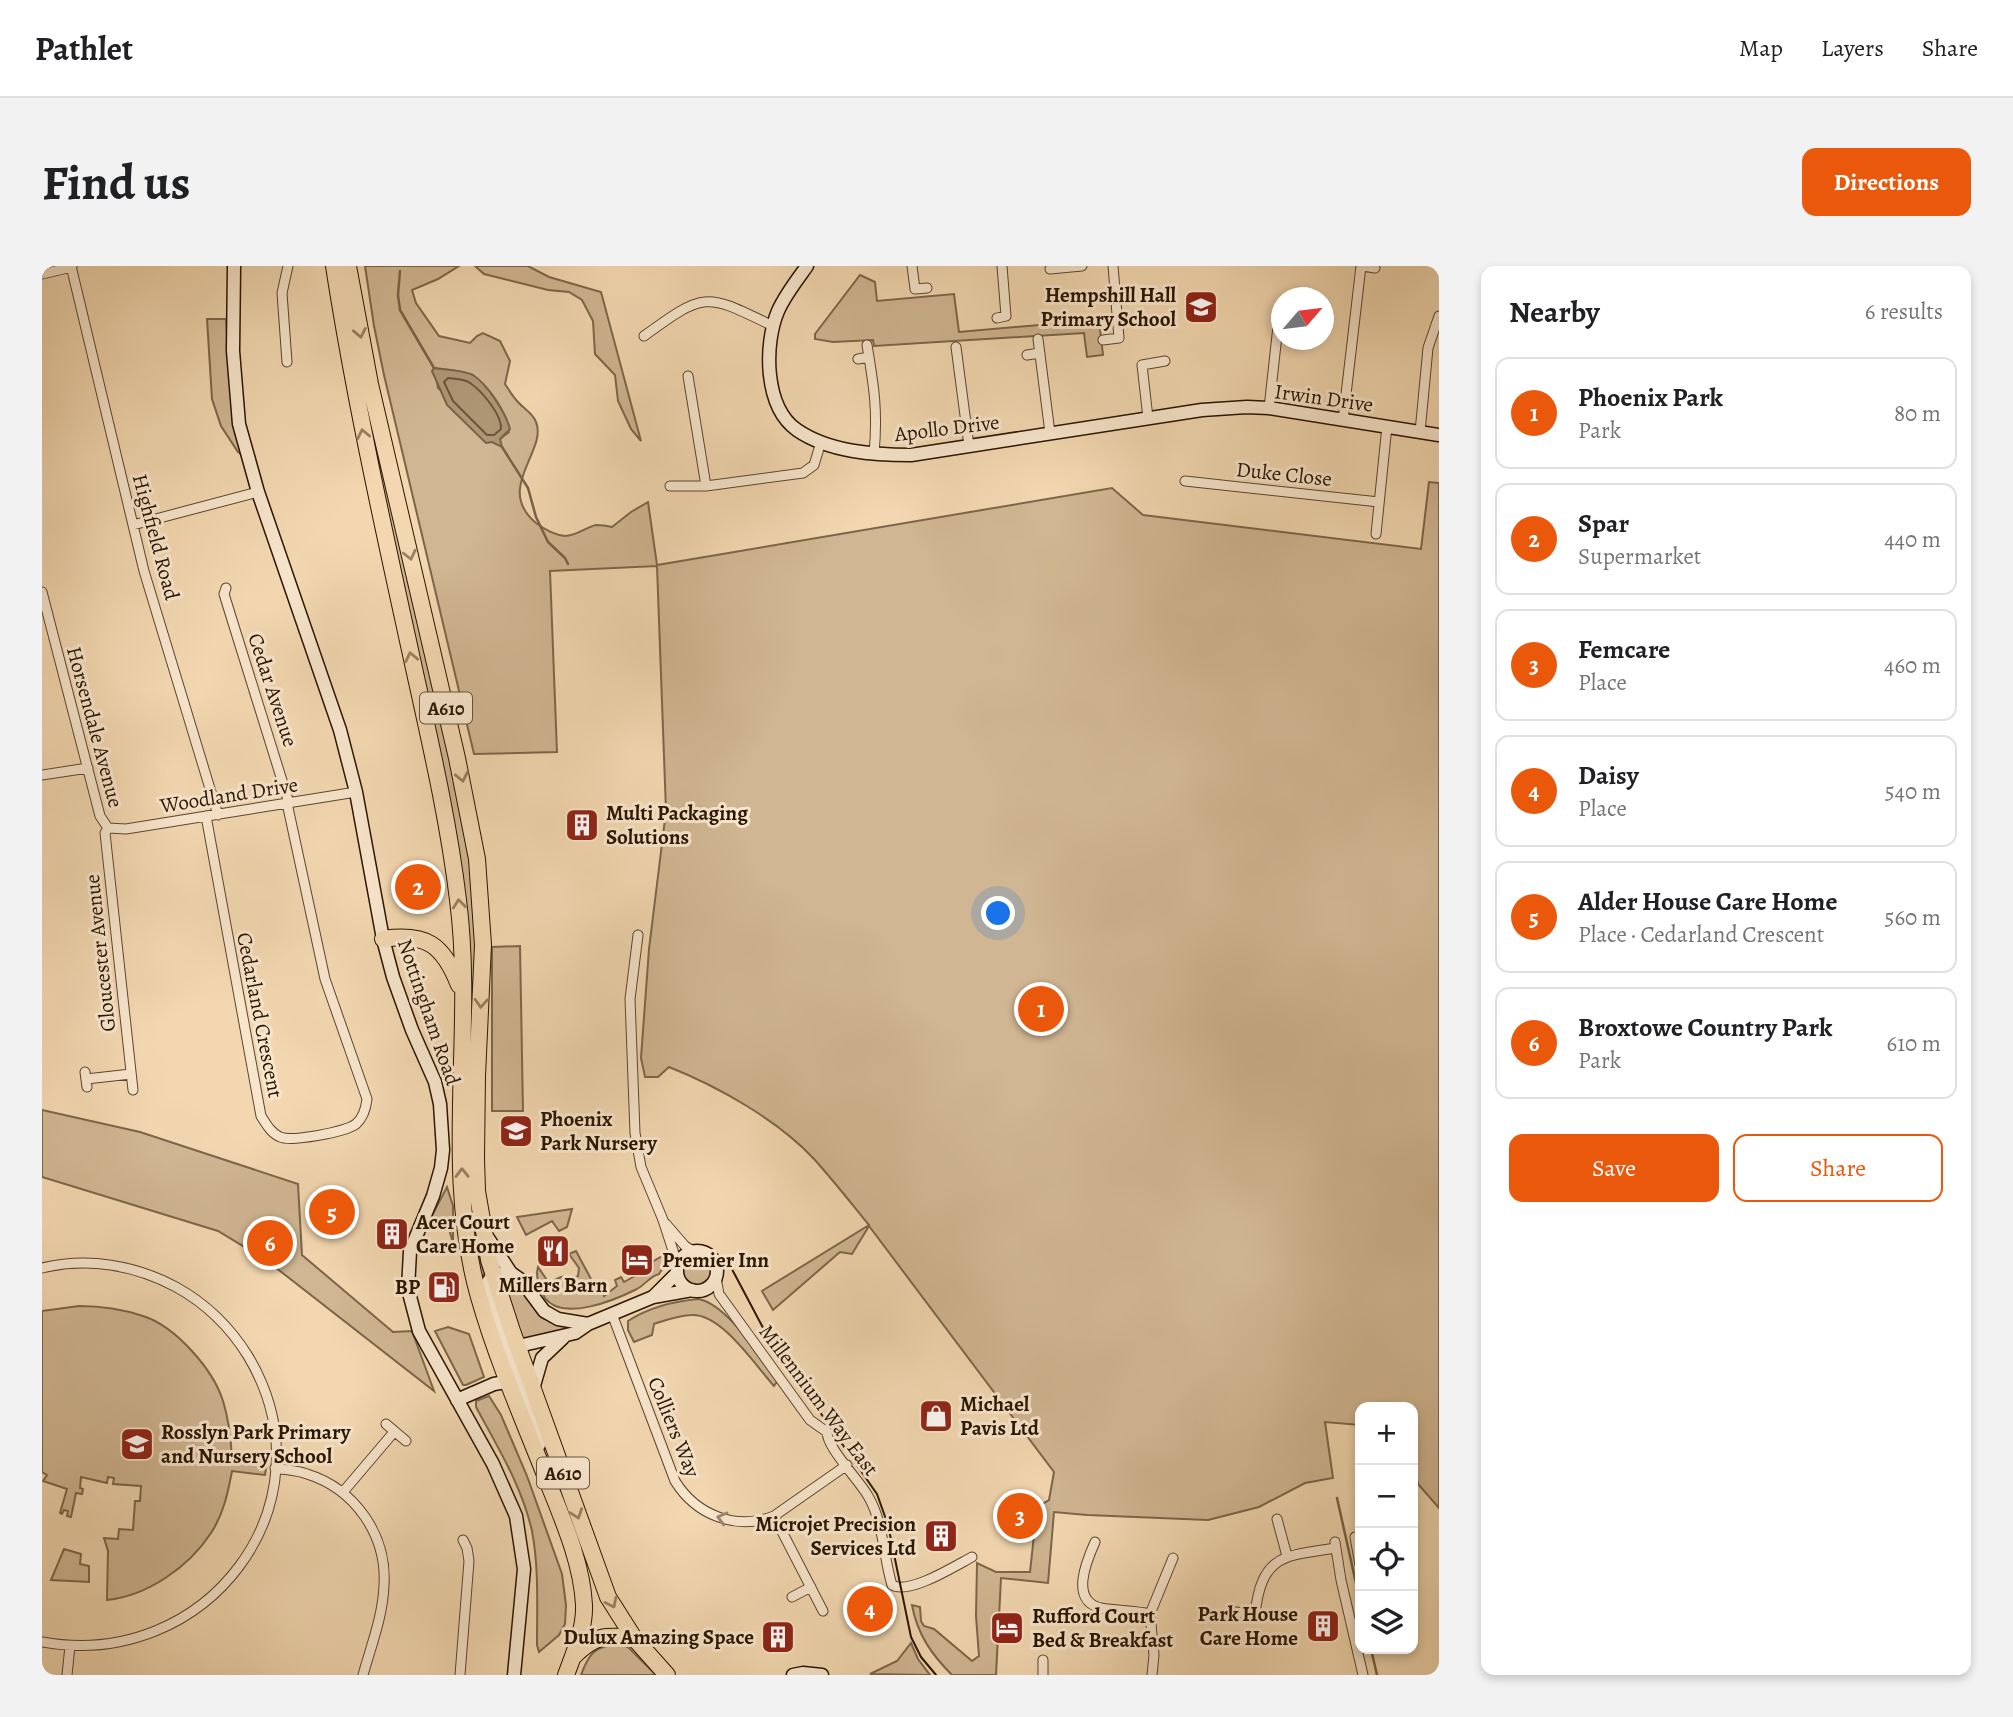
<!DOCTYPE html>
<meta charset="utf-8">
<style>
body{margin:0;font-family:Alegreya,serif;background:#f2f2f2;color:#202124}
.controls{position:absolute;right:21px;bottom:21px;display:grid;overflow:hidden;border-radius:14px;box-shadow:0 4px 10px #0003}
.controls button{width:63px;height:63px;display:grid;place-items:center;padding:0;border:0;border-bottom:2px solid #e0e0e0;background:#fff;color:#202124;font:35px sans-serif}
.compass{position:absolute;left:1229px;top:21px;width:63px;height:63px;border-radius:50%;background:#fff;box-shadow:0 4px 10px #0003;rotate:62deg}
.you{position:absolute;left:957px;top:648px;width:24px;height:24px;margin:-18px;border:5px solid #fff;border-radius:50%;background:#1a73e8;box-shadow:0 0 0 10px #1a73e833}
.badge{display:grid;place-items:center;width:46px;height:46px;border-radius:50%;background:#ea580c;color:#fff;font-size:23px;font-weight:700}
.pin{position:absolute;translate:-50% -50%;border:4px solid #fff;box-shadow:0 2px 7px #0006}
.list{margin:0;padding:0;list-style:none}
h2{display:flex;justify-content:space-between;align-items:center;height:91px;margin:0;padding:0 28px;font-size:30px}
h2 small{font-size:23px;font-weight:400;color:#757577}
.list li{display:grid;grid-template-columns:46px 1fr auto;gap:21px;align-items:center;box-sizing:border-box;height:112px;margin:0 14px 14px;padding:0 14px;border:2px solid #e0e0e0;border-radius:14px}
.list b{display:block;font-size:26px;white-space:nowrap}
.list p{margin:0;font-size:23px;white-space:nowrap;color:#757577}
.list em{font-size:23px;font-style:normal;color:#757577}
.actions{display:flex;gap:14px;padding:21px 28px}
.actions a{flex:1;padding:16px 0;border:2px solid #ea580c;border-radius:14px;text-align:center;font-size:24px;color:#ea580c}
.actions .main{background:#ea580c;color:#fff}
.icon{flex:none;width:38px;height:38px;fill:none;stroke:currentColor;stroke-width:2;stroke-linecap:round;stroke-linejoin:round}
.map{position:relative;flex:none;width:1397px;height:1409px;overflow:hidden;border-radius:14px}
header{display:flex;align-items:center;gap:42px;box-sizing:border-box;height:98px;padding:0 35px;background:#fff;border-bottom:2px solid #e0e0e0}
header strong{font-size:33px}
nav{display:flex;gap:38px;margin-inline-start:auto;font-size:24px}
.intro{display:flex;align-items:center;justify-content:space-between;box-sizing:border-box;height:168px;padding:0 42px}
h1{margin:0;font-size:49px}
.button{padding:18px 32px;border-radius:14px;background:#ea580c;color:#fff;font-size:24px;font-weight:700}
main{display:flex;gap:42px;padding:0 42px}
aside{flex:1;background:#fff;border-radius:14px;box-shadow:0 4px 10px #0003}
.map>svg:first-child{display:block}
.green{fill:#d0b692;stroke:#7c664a;stroke-width:2;fill-rule:evenodd}
.water{fill:#ae9574;stroke:#796246;stroke-width:2}
.lines{fill:none;stroke-linecap:round;stroke-linejoin:round}
.shore{stroke:#6c553a;stroke-width:2}
.stream{stroke:#796246;stroke-width:2.5}
.street-casing{stroke:#5b462d;stroke-width:11}
.secondary-casing{stroke:#291501;stroke-width:15}
.highway-casing{stroke:#291501;stroke-width:18}
.street{stroke:#f7e5cc;stroke-width:9}
.secondary{stroke:#f7e5cc;stroke-width:12}
.highway{stroke:#f2d7b0;stroke-width:16}
.tram{stroke:#291501;stroke-width:2}
.oneway{stroke:#988061}
.oneway2{stroke:#9a8771}
.labels{text-anchor:middle;stroke-width:6;stroke-linejoin:round;paint-order:stroke}
.shield{fill:#f7e5cc;stroke:#67533e;stroke-width:2}
.shield-label{font-size:19px;font-weight:bold;fill:#291501}
.poi-label{font-size:21px;font-weight:bold;fill:#291501;stroke:#f7e5cc;text-anchor:start}
.street-label{font-size:21px;fill:#291501;stroke:#f7e5cc}
</style>
<header>
<strong>Pathlet</strong>
<nav><a>Map</a><a>Layers</a><a>Share</a></nav>
</header>
<div class="intro"><h1>Find us</h1><a class="button">Directions</a></div>
<main>
<div class="map">
<svg width="1397" height="1409" viewBox="0 0 1397 1409">
<rect width="100%" height="100%" fill="#f2d7b0"/>
<filter id="stains"><feTurbulence type="fractalNoise" baseFrequency=".00286" numOctaves="4"/><feColorMatrix values="0 0 0 0 .2 0 0 0 0 .09 0 0 0 0 .02 0 0 0 .5 -.17"/></filter>
<radialGradient id="worn" r=".72"><stop offset=".6" stop-color="#630" stop-opacity="0"/><stop offset="1" stop-color="#630" stop-opacity=".3"/></radialGradient>
<path class="green" d="M 303,0 L 420,532 L 436,654 L 429,926 L 432,959 L 440,990 L 437,991 L 442,1007 L 439,1013 L 428,950 L 426,703 L 318,134 Z
M 323,0 L 417,0 L 396,13 L 370,24 L 374,37 L 397,70 L 428,77 L 435,70 L 441,67 L 458,75 L 468,95 L 463,118 C 467,124 471,131 476,136 C 482,143 491,147 494,156 C 506,185 452,222 494,257 C 502,263 513,269 523,270 C 535,270 544,261 554,259 C 559,259 566,260 570,261 L 589,246 L 606,236 L 615,299 L 1070,222 L 1101,249 L 1379,283 L 1387,216 L 1397,217 L 1397,1242 L 1376,1218 L 1371,1194 L 1371,1141 L 1318,1141 L 1318,1159 L 1283,1156 L 1291,1212 L 1263,1217 L 1217,1241 L 1166,1254 L 1045,1249 L 1012,1246 L 1006,1317 L 959,1312 L 954,1409 L 910,1409 C 890,1389 875,1368 870,1339 L 878,1341 L 879,1355 L 882,1360 L 892,1363 L 930,1395 L 937,1390 L 934,1350 L 935,1297 L 954,1306 L 988,1306 L 995,1241 L 1007,1234 L 1012,1206 L 827,960 L 810,988 L 798,986 L 731,1044 L 720,1025 L 827,959 C 809,937 791,914 772,893 C 736,854 675,820 627,801 L 616,811 L 603,811 L 599,792 L 607,683 L 624,545 L 615,300 L 508,305 L 515,486 L 432,488 L 342,109 L 332,60 ZM 393,102 C 404,104 423,104 431,110 C 449,122 464,146 467,166 L 458,173 L 396,122 Z
M 433,0 L 486,0 L 507,11 L 559,26 L 599,175 L 589,163 L 576,135 L 573,109 L 553,88 L 551,55 L 540,34 L 527,26 L 506,24 L 442,8 Z
M 818,9 L 833,16 L 835,35 L 912,28 L 917,66 L 1020,57 L 1021,61 L 1069,54 L 1070,57 L 1067,61 L 1058,63 L 1061,89 L 1045,91 L 1042,67 L 832,80 L 831,74 L 791,76 L 773,73 L 773,68 Z
M 165,53 L 184,53 L 191,158 L 199,188 L 196,186 L 179,160 L 170,133 Z
M 478,680 L 481,845 L 450,845 L 450,681 Z
M 0,844 L 98,866 L 256,918 L 260,989 L 351,1066 L 370,1065 L 392,1125 L 224,994 L 176,965 L 0,911 Z
M 405,921 L 411,940 L 411,977 L 405,956 L 386,957 Z
M 530,943 L 525,961 L 517,965 L 510,955 L 484,969 L 475,951 Z
M 534,985 L 557,1028 L 561,1027 L 562,1030 L 575,1020 L 573,1014 L 579,1011 L 582,1016 L 600,1006 L 598,1003 L 622,989 L 622,1000 L 617,1008 C 607,1011 604,1018 595,1023 C 573,1034 521,1056 503,1032 C 497,1022 493,1012 496,1001 L 505,1014 L 511,1015 C 519,1010 524,1009 532,1012 L 536,1010 L 537,1002 L 527,988 Z
M640 1005a15 15 0 1 1 30 0a15 15 0 1 1-30 0Z
M 463,1013 L 476,1017 L 500,1052 L 529,1063 L 479,1074 L 459,1015 Z
M 657,1033 C 687,1040 717,1091 736,1114 L 732,1120 C 713,1099 680,1048 650,1049 C 637,1049 624,1054 612,1058 L 610,1069 L 592,1076 L 586,1064 L 586,1055 C 606,1042 633,1035 657,1033 Z
M 37,1040 C 58,1040 80,1043 101,1050 C 133,1060 171,1103 181,1135 C 187,1154 189,1173 190,1193 L 225,1196 L 223,1209 L 190,1205 C 186,1227 181,1249 169,1267 C 147,1301 105,1330 65,1334 L 66,1285 L 62,1272 L 76,1273 L 77,1263 L 91,1264 L 93,1235 L 98,1235 L 99,1220 L 71,1218 L 72,1212 L 66,1211 L 65,1217 L 39,1211 L 38,1222 L 41,1223 L 40,1228 L 34,1227 L 29,1251 L 25,1250 L 26,1245 L 22,1244 L 20,1248 L 18,1247 L 25,1223 L 1,1215 L 5,1209 L 0,1206 L 0,1045 Z
M 406,1061 L 427,1068 L 442,1111 L 424,1119 L 421,1119 L 393,1065 Z
M 447,1130 L 459,1149 L 485,1210 L 520,1308 L 524,1339 L 523,1358 L 517,1369 L 497,1386 L 495,1379 C 495,1341 497,1302 490,1265 C 480,1220 455,1180 434,1141 L 434,1135 Z
M 22,1283 L 39,1288 L 38,1298 L 47,1300 L 47,1316 L 9,1314 Z
M 869,1377 L 876,1393 L 888,1409 L 828,1408 L 855,1395 Z
M 577,1378 L 586,1381 L 614,1409 L 539,1409 C 547,1387 553,1380 577,1378 Z"/>
<path class="water" d="M 392,102 C 403,104 421,104 431,109 C 445,118 464,147 468,163 L 458,173 L 460,181 L 450,176 L 444,177 L 405,139 L 390,105 Z"/>
<g class="lines">
<path class="shore" d="M 406,112 C 413,113 423,113 428,117 C 440,125 460,149 459,163 L 452,169 L 445,169 L 411,135 L 402,116 Z"/>
<path class="stream" d="M 358,5 L 356,29 L 358,44 L 392,102
M 460,181 L 486,222 L 494,251 L 506,276 L 523,292 L 526,298
M 1295,1232 L 1318,1335
M 1329,1383 L 1335,1409"/>
<g class="street-casing">
<path id="street" d="M 29,0 L 102,305 L 176,549
M 870,0 L 873,23 L 885,22
M 1321,0 L 1333,2
M 1008,3 L 1040,0
M 0,8 L 30,1
M 955,52 L 964,50 L 960,0
M 602,70 C 664,25 663,27 731,60
M 996,73 L 1008,167
M 1061,74 L 1077,72 L 1071,0
M 825,79 C 832,121 836,145 832,188
M 914,81 L 927,180
M 985,89 L 998,87
M 816,93 L 827,91
M 245,96 L 240,27 L 246,0
M 646,110 L 664,220
M 1227,142 L 1237,51
M 1106,152 L 1100,99 L 1123,95
M 1301,154 L 1319,0
M 1378,166 L 1386,82 L 1397,50
M 1143,215 L 1337,236
M 628,220 L 664,220 L 761,207 L 772,199 L 779,176
M 91,259 L 216,226
M 1334,268 L 1345,160
M 184,322 L 182,328 L 247,537
M 0,326 L 58,550 L 66,562
M 0,509 L 46,502
M 164,550 L 219,850 C 224,858 229,867 238,871 C 250,876 303,866 314,858 C 321,852 324,842 325,833 L 283,713 L 245,537
M 66,562 L 63,567 L 91,824
M 66,562 L 84,563 L 314,526
M 596,669 L 588,733 L 593,867 L 599,901 L 621,954 L 636,1000
M 43,806 L 45,821
M 44,813 L 89,808
M 624,958 L 643,980 L 651,985
M 0,1002 C 46,991 93,999 134,1021 C 163,1037 188,1061 206,1090 C 294,1237 165,1406 0,1376
M 674,1012 L 677,1028 L 768,1154 L 785,1166 C 785,1182 817,1214 826,1230 C 842,1257 841,1290 850,1319 C 867,1329 913,1300 930,1291
M 570,1048 L 633,1215 C 654,1249 694,1265 732,1250 L 805,1199
M 344,1158 L 364,1175
M 233,1202 C 243,1204 255,1204 265,1208 C 313,1223 345,1269 342,1319 C 341,1350 329,1380 321,1409
M 301,1226 L 352,1166
M 732,1250 L 781,1345
M 1235,1253 L 1245,1290
M 1313,1271 L 1318,1299
M 1053,1276 C 1045,1294 1027,1335 1059,1342 C 1075,1345 1092,1344 1108,1348
M 1293,1276 L 1299,1314 L 1321,1409
M 750,1331 L 769,1321
M 1193,1346 L 1236,1350
M 1213,1348 C 1220,1288 1242,1290 1294,1282
M 1001,1394 L 1001,1409
M 25,1409 L 28,1380
M 418,1409 L 427,1295 L 425,1282 L 421,1274
M 1110,1409 L 1112,1389 L 1108,1348 L 1131,1292"/>
</g>
<g class="secondary-casing">
<path id="secondary" d="M 192,0 L 191,85 L 197,158 L 216,226 L 298,464 L 314,526 L 341,673 L 351,711 L 370,764 L 393,816 L 398,838 L 401,884 L 399,902 L 391,930 L 368,985 L 366,1023 L 377,1065 L 451,1198 L 474,1250 L 482,1303 L 472,1409
M 765,0 C 755,14 743,29 736,45 C 722,78 722,141 755,164 C 787,186 832,189 869,189 L 1160,144 L 1205,141 L 1227,142 L 1397,169
M 446,972 L 469,1007 L 479,1014 L 502,1045 L 516,1053 L 546,1058
M635 1005a20 20 0 1 1 40 0a20 20 0 1 1-40 0Z
M 469,1007 L 451,1009 L 446,1016 L 445,1023 L 471,1104 L 493,1162 L 497,1179
M 611,1031 L 635,1007
M 468,1082 L 533,1067 L 546,1058 L 611,1031 L 650,1024
M 491,1123 L 500,1092 L 521,1072
M 415,1134 L 452,1118 L 474,1114
M 751,1409 L 761,1407 L 780,1409"/>
</g>
<g class="highway-casing">
<path id="highway" d="M 292,0 C 312,129 340,256 368,384 C 386,467 406,550 416,634 C 433,765 400,902 437,1031 C 455,1094 481,1153 505,1214 C 521,1254 540,1297 542,1339 C 543,1363 532,1387 524,1409
M 306,0 L 328,118 L 415,492 L 435,593 L 441,679 L 435,810 L 434,892 L 435,925 L 447,994 L 470,1065 L 566,1331 L 592,1372 L 625,1409
M 341,673 C 384,667 401,678 417,719
M 532,1390 C 553,1369 563,1369 592,1372"/>
</g>
<use href="#street" class="street"/>
<use href="#secondary" class="secondary"/>
<use href="#highway" class="highway"/>
<path class="tram" d="M 683,990 L 727,1073 L 835,1228 L 846,1259 L 869,1371 L 879,1391 L 894,1409"/>
</g>
<defs><path id="oneway-chevron" d="M-2-3.5L2.5 0L-2 3.5" fill="none" stroke-width="1.6" stroke-linecap="round" stroke-linejoin="round" transform="scale(1.75)"/></defs>
<g class="oneway">
<use href="#oneway-chevron" transform="translate(318 67) rotate(79)"/>
<use href="#oneway-chevron" transform="translate(321 168) rotate(-102)"/>
<use href="#oneway-chevron" transform="translate(368 289) rotate(77)"/>
<use href="#oneway-chevron" transform="translate(369 391) rotate(-102)"/>
<use href="#oneway-chevron" transform="translate(420 511) rotate(78)"/>
<use href="#oneway-chevron" transform="translate(417 638) rotate(-96)"/>
<use href="#oneway-chevron" transform="translate(439 737) rotate(93)"/>
<use href="#oneway-chevron" transform="translate(420 907) rotate(-91)"/>
<use href="#oneway-chevron" transform="translate(535 1248) rotate(71)"/>
<use href="#oneway-chevron" transform="translate(570 1337) rotate(64)"/>
</g>
<use class="oneway2" href="#oneway-chevron" transform="translate(680 1252) rotate(-165)"/>
<defs>
<g id="school-square" transform="scale(1.75)"><rect x="-9" y="-9" width="18" height="18" rx="4" fill="#8f2418" stroke="#f7e5cc"/><path d="M0-5L7-2L0 1L-7-2ZM-4 1L0 2.5L4 1V4Q0 6-4 4Z" fill="#fff"/></g>
<g id="building-square" transform="scale(1.75)"><rect x="-9" y="-9" width="18" height="18" rx="4" fill="#8f2418" stroke="#f7e5cc"/><path d="M-4-6H4V6H1V3H-1V6H-4ZM-2.5-4.3h1.7v1.8h-1.7ZM.8-4.3h1.7v1.8H.8ZM-2.5-1h1.7V.8h-1.7ZM.8-1h1.7V.8H.8Z" fill="#fff"/></g>
<g id="restaurant-square" transform="scale(1.75)"><rect x="-9" y="-9" width="18" height="18" rx="4" fill="#8f2418" stroke="#f7e5cc"/><path d="M-5-6h1v4h1v-4h1v4h1v-4h1v5L-1.5 .5V6h-2V.5L-5-1ZM5-6V6H3V1.5H1.5Q1.5-4 5-6Z" fill="#fff"/></g>
<g id="hotel-square" transform="scale(1.75)"><rect x="-9" y="-9" width="18" height="18" rx="4" fill="#8f2418" stroke="#f7e5cc"/><path d="M-6-4.5h1.5V1H6V5H4.5V3h-9V5H-6ZM-4 0a1.8 1.8 0 1 1 3.6 0ZM.5 0V-2.5h3Q6-2.5 6 0Z" fill="#fff"/></g>
<g id="fuel-square" transform="scale(1.75)"><rect x="-9" y="-9" width="18" height="18" rx="4" fill="#8f2418" stroke="#f7e5cc"/><path d="M-5.5-6h7V0h2V4h1.3V-2.5L3-4.5l.8-.8L6-3V5H2.5V1h-1V6h-7ZM-4.2-4.7v3.2H.2V-4.7Z" fill="#fff"/></g>
<g id="shop-square" transform="scale(1.75)"><rect x="-9" y="-9" width="18" height="18" rx="4" fill="#8f2418" stroke="#f7e5cc"/><path d="M-5-2.5h2.3a2.7 3.5 0 0 1 5.4 0H5L5.5 6h-11ZM-1.5-2.5h3a1.5 2.3 0 0 0-3 0Z" fill="#fff"/></g>
</defs>
<g fill-rule="evenodd">
<use href="#school-square" x="1159" y="41"/>
<use href="#building-square" x="540" y="559"/>
<use href="#school-square" x="474" y="865"/>
<use href="#building-square" x="350" y="968"/>
<use href="#restaurant-square" x="511" y="985"/>
<use href="#hotel-square" x="595" y="994"/>
<use href="#fuel-square" x="402" y="1021"/>
<use href="#shop-square" x="894" y="1150"/>
<use href="#school-square" x="95" y="1178"/>
<use href="#building-square" x="899" y="1270"/>
<use href="#building-square" x="1281" y="1360"/>
<use href="#hotel-square" x="965" y="1362"/>
<use href="#building-square" x="736" y="1371"/>
</g>
<g class="labels">
<g class="shield">
<rect x="378" y="426.5" width="52" height="31" rx="5"/>
<rect x="495" y="1191.5" width="52" height="31" rx="5"/>
</g>
<g class="shield-label">
<text x="404" y="449">A610</text>
<text x="521" y="1214">A610</text>
</g>
<g class="poi-label">
<text x="1134" y="36" text-anchor="end">Hempshill Hall<tspan x="1134" dy="24">Primary School</tspan></text>
<text x="564" y="554">Multi Packaging<tspan x="564" dy="24">Solutions</tspan></text>
<text x="498" y="860">Phoenix<tspan x="498" dy="24">Park Nursery</tspan></text>
<text x="374" y="963">Acer Court<tspan x="374" dy="24">Care Home</tspan></text>
<text x="620" y="1001">Premier Inn</text>
<text x="511" y="1026" text-anchor="middle">Millers Barn</text>
<text x="378" y="1028" text-anchor="end">BP</text>
<text x="918" y="1145">Michael<tspan x="918" dy="24">Pavis Ltd</tspan></text>
<text x="119" y="1173">Rosslyn Park Primary<tspan x="119" dy="24">and Nursery School</tspan></text>
<text x="874" y="1265" text-anchor="end">Microjet Precision<tspan x="874" dy="24">Services Ltd</tspan></text>
<text x="1256" y="1355" text-anchor="end">Park House<tspan x="1256" dy="24">Care Home</tspan></text>
<text x="990" y="1357">Rufford Court<tspan x="990" dy="24">Bed &amp; Breakfast</tspan></text>
<text x="712" y="1378" text-anchor="end">Dulux Amazing Space</text>
</g>
<g class="street-label">
<text transform="translate(1282 132) rotate(8)" y="7">Irwin Drive</text>
<text transform="translate(905 162) rotate(-7)" y="7">Apollo Drive</text>
<text transform="translate(1242 208) rotate(6)" y="7">Duke Close</text>
<text transform="translate(114 271) rotate(75)" y="7">Highfield Road</text>
<text transform="translate(231 424) rotate(72)" y="7">Cedar Avenue</text>
<text transform="translate(53 461) rotate(75)" y="7">Horsendale Avenue</text>
<text transform="translate(187 529) rotate(-9)" y="7">Woodland Drive</text>
<text transform="translate(58 687) rotate(-96)" y="7">Gloucester Avenue</text>
<text transform="translate(387 746) rotate(71)" y="7">Nottingham Road</text>
<text transform="translate(218 749) rotate(79)" y="7">Cedarland Crescent</text>
<text transform="translate(777 1134) rotate(53)" y="7">Millennium Way East</text>
<text transform="translate(632 1161) rotate(68)" y="7">Colliers Way</text>
</g>
</g>
<rect width="100%" height="100%" filter="url(#stains)"/>
<rect width="100%" height="100%" fill="url(#worn)"/>
</svg>
<div class="controls">
<button>+</button>
<button>−</button>
<button><svg class="icon" aria-label="locate" viewBox="0 0 24 24"><circle cx="12" cy="12" r="6"/><path d="M12 2v4M12 18v4M2 12h4M18 12h4"/></svg></button>
<button><svg class="icon" aria-label="layers" viewBox="0 0 24 24"><path d="M12 4l9 5-9 5-9-5zM3 14l9 5 9-5"/></svg></button>
</div>
<svg class="compass" viewBox="-18 -18 36 36"><path d="M0-13l5 13h-10z" fill="#e53935"/><path d="M0 13l5-13h-10z" fill="#757577"/></svg>
<div class="you"></div>
<div class="pin badge" style="left:999px;top:743px">1</div>
<div class="pin badge" style="left:376px;top:621px">2</div>
<div class="pin badge" style="left:978px;top:1250px">3</div>
<div class="pin badge" style="left:828px;top:1343px">4</div>
<div class="pin badge" style="left:290px;top:946px">5</div>
<div class="pin badge" style="left:228px;top:977px">6</div>
</div>
<aside>
<h2>Nearby<small>6 results</small></h2>
<ul class="list">
<li><span class="badge">1</span><div><b>Phoenix Park</b><p>Park</p></div><em>80 m</em></li>
<li><span class="badge">2</span><div><b>Spar</b><p>Supermarket</p></div><em>440 m</em></li>
<li><span class="badge">3</span><div><b>Femcare</b><p>Place</p></div><em>460 m</em></li>
<li><span class="badge">4</span><div><b>Daisy</b><p>Place</p></div><em>540 m</em></li>
<li><span class="badge">5</span><div><b>Alder House Care Home</b><p>Place · Cedarland Crescent</p></div><em>560 m</em></li>
<li><span class="badge">6</span><div><b>Broxtowe Country Park</b><p>Park</p></div><em>610 m</em></li>
</ul>
<div class="actions"><a class="main">Save</a><a>Share</a></div>
</aside>
</main>
